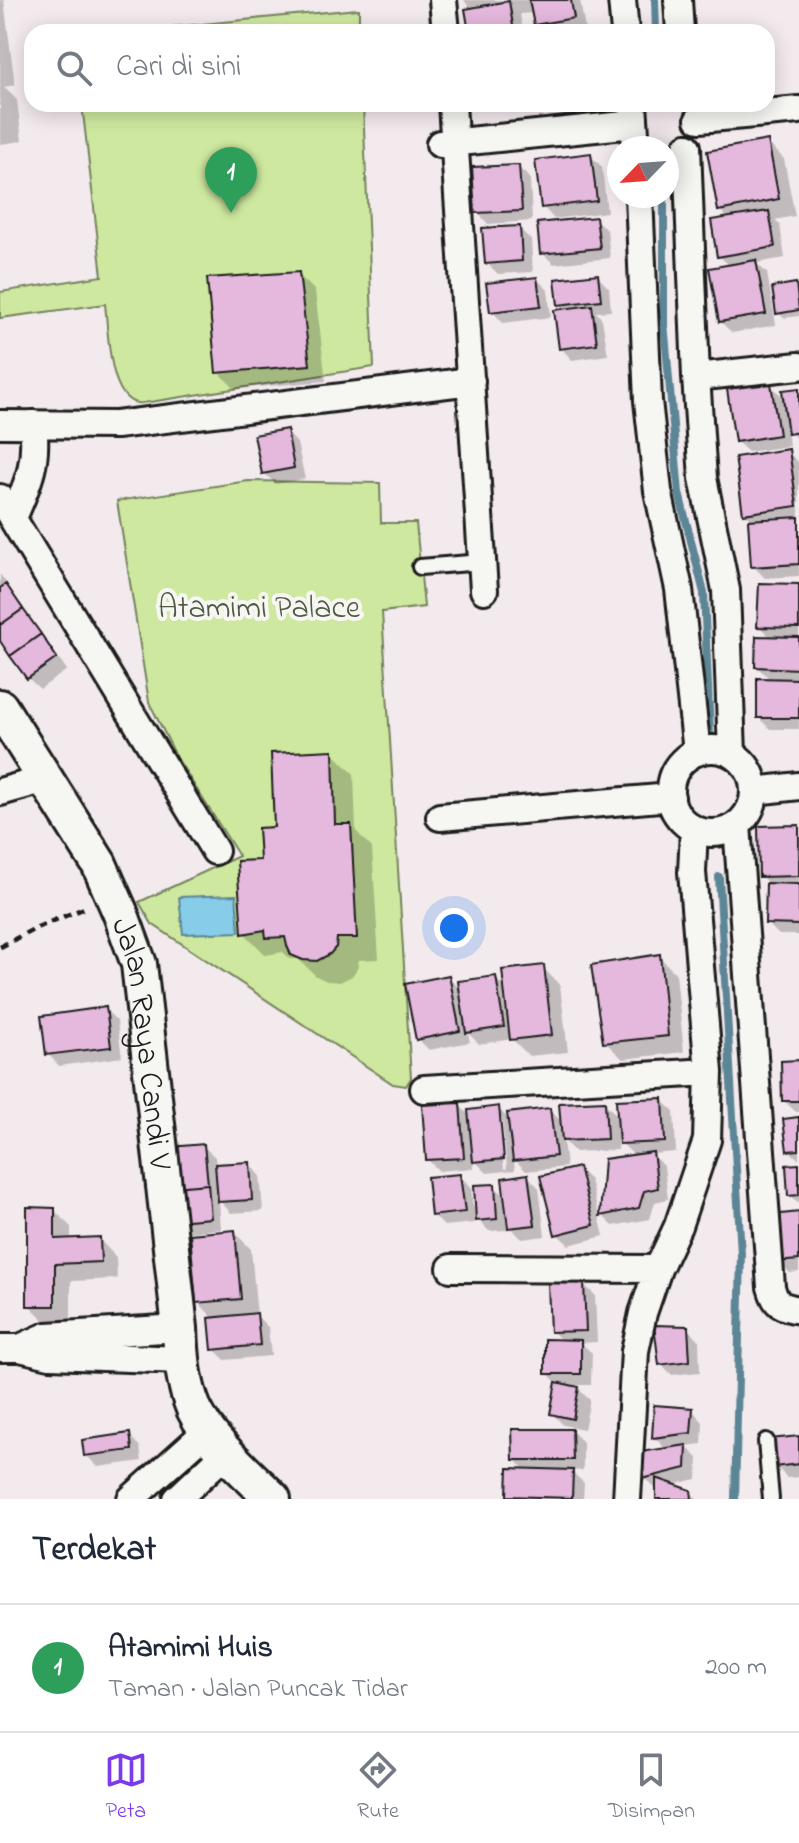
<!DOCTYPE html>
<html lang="id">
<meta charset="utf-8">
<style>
body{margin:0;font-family:"Indie Flower",sans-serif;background:#f2f2f3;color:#1f2937}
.compass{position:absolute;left:607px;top:136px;width:72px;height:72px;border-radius:50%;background:#fff;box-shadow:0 4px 20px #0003;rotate:245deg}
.you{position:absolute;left:454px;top:928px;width:28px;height:28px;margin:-20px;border:6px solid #fff;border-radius:50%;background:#1a73e8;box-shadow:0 0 0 12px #1a73e833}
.badge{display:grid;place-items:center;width:52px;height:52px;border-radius:50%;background:#7c3aed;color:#fff;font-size:26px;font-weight:700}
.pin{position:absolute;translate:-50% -66px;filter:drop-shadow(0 2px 4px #0008)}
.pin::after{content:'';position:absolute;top:42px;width:28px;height:24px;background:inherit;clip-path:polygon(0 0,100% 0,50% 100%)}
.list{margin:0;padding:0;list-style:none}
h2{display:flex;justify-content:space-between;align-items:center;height:104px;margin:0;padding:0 32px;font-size:34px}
h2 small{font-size:26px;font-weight:400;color:#747a83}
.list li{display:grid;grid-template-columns:52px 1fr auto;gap:24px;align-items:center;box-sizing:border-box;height:128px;padding:0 32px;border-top:2px solid #e0e1e3}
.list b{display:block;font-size:30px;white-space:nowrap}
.list p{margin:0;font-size:26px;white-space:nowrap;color:#747a83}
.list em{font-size:26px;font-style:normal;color:#747a83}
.icon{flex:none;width:44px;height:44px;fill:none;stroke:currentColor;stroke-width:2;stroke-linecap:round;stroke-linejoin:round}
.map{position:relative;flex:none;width:799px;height:1499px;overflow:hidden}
.search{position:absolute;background:#fff;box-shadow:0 4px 20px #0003;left:24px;right:24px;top:24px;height:88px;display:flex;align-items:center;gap:20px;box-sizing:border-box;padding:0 28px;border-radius:24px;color:#747a83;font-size:30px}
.sheet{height:232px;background:#fff}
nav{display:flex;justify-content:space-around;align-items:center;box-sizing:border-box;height:112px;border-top:2px solid #e0e1e3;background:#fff;font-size:22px;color:#747a83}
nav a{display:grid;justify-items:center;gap:4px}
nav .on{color:#7c3aed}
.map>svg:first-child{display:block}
.green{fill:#cee89f;stroke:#75825e;stroke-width:2}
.water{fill:#87cce8;stroke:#5c8696;stroke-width:2}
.shadow{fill:#0003;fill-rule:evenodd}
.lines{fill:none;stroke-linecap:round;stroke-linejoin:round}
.stream{stroke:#5c8696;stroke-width:8}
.building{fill:#e5b8dd;stroke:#1c1c1c;stroke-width:2}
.service-casing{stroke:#1c1c1c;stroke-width:20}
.minor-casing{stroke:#1c1c1c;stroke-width:32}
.tertiary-casing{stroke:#1c1c1c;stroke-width:40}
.path{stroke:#1c1c1c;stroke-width:5;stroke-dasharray:8 6;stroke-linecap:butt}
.service{stroke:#f6f6f2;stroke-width:14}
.minor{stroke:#f6f6f2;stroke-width:26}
.tertiary{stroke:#f6f6f2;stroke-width:34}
.labels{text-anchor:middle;stroke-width:8;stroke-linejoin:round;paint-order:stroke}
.park-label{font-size:32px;fill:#515943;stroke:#f6f6f2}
.street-label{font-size:32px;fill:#1c1c1c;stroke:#f6f6f2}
</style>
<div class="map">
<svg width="799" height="1499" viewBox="0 0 799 1499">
<rect width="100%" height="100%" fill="#f3eaee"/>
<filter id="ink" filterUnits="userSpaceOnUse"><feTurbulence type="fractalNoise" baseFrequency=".0125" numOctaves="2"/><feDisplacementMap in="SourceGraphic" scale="16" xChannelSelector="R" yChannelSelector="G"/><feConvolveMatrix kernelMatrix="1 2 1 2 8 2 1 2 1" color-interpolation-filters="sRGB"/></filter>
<g filter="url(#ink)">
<path class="green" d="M 359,9 L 359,32 L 118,32 L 358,9 Z
M 82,104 L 363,104 L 374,367 L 150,402 C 146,402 141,404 137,403 C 108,398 108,327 105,304 L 0,318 L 0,292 L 102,276 Z
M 248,481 L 380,483 L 381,523 L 416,523 L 424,607 L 382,612 L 411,1078 L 406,1086 L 393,1084 L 152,924 L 139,902 L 239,856 L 177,758 L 149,702 L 117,501 Z"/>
<path class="water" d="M 236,895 L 239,932 L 183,934 L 179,897 Z"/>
<path class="shadow" d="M 0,0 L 4,0 L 15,85 L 4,87 L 17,100 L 22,141 L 0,144 Z
M 464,0 L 580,0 L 585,29 L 569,32 L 544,32 L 535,24 L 534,13 L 520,14 L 523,32 L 471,32 L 471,10 Z
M 549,104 L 593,104 L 552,107 Z
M 767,142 L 784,159 L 795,216 L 775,220 L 780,225 L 785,258 L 756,263 L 767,273 L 776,325 L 732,333 L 720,321 L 730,266 L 719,256 L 729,219 L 720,210 Z
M 590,155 L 602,167 L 607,212 L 554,219 L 543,207 Z
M 518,167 L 530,178 L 532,221 L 488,224 L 477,212 Z
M 595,219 L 607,230 L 610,258 L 554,264 L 542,253 Z
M 519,228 L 531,240 L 533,272 L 498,274 L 487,263 Z
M 298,274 L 315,291 L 326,381 L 235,389 L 218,372 Z
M 597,276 L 609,288 L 611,311 L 596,312 L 602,319 L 608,355 L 572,360 L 561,348 L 567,311 L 560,304 Z
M 537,279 L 548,290 L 551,317 L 503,323 L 492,311 Z
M 796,285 L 799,289 L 799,316 L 784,318 L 778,313 Z
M 770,385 L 786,400 L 799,390 L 799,441 L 787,429 L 789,446 L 748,452 L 736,441 Z
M 286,431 L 297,443 L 305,479 L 276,484 L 264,473 Z
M 788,452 L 799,463 L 799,576 L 765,578 L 753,566 L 754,522 L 745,513 Z
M 0,574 L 67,670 L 40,689 L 28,678 L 0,638 Z
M 799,586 L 799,729 L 770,729 L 759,718 L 771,680 L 757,667 L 771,638 L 759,626 Z
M 332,752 L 354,774 L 356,831 L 372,848 L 379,959 L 359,960 L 357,969 L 352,976 L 340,982 L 327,981 L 316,976 L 298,959 L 290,959 L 283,952 L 266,955 L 244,933 L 262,861 L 276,829 Z
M 799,827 L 799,935 L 779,935 L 767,923 L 768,883 L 761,876 Z
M 659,956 L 676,974 L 684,1052 L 623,1059 L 605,1042 Z
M 543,968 L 560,985 L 568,1052 L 529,1056 L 512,1039 L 479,1044 L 468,1033 L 470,1042 L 429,1050 L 418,1039 L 448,977 L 461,990 L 495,978 L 506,989 Z
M 105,1009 L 117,1021 L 122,1057 L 59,1066 L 48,1054 Z
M 799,1062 L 799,1112 L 796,1112 L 784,1101 Z
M 662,1100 L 674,1111 L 676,1152 L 652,1154 L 664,1166 L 668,1199 L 655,1202 L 650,1219 L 613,1226 L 602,1215 L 635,1156 L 617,1139 L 618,1150 L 575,1152 L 563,1140 L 566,1167 L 526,1171 L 514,1159 L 515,1170 L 487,1173 L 474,1160 L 474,1168 L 439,1171 L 427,1159 L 459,1105 L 470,1116 L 498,1108 L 510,1121 L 550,1110 L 563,1123 L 604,1103 L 620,1118 ZM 498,1118 L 502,1118 L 507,1168 L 504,1169 Z
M 799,1119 L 799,1160 L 789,1150 Z
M 203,1146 L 215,1157 L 216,1166 L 249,1164 L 260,1175 L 263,1211 L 231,1213 L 219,1200 L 221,1229 L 190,1232 L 178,1220 Z
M 799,1166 L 799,1204 L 790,1195 Z
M 578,1169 L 590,1180 L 604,1236 L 569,1245 L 557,1234 Z
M 460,1176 L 471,1187 L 473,1207 L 477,1206 L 494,1186 L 507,1198 L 528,1176 L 539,1188 L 545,1236 L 522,1239 L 507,1224 L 508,1230 L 489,1231 L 475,1217 L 475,1223 L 444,1226 L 433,1215 Z
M 54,1210 L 71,1227 L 71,1241 L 99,1239 L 116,1257 L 117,1279 L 71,1281 L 71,1322 L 46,1322 L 29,1305 Z
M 799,1214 L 799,1272 L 790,1273 L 778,1261 Z
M 234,1232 L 251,1249 L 257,1316 L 268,1327 L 271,1356 L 225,1360 L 214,1349 L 215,1320 L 198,1302 Z
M 583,1284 L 595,1295 L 597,1342 L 581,1343 L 592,1353 L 591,1385 L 574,1385 L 590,1400 L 584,1429 L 563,1425 L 552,1413 L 557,1383 L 547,1373 L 562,1341 L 552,1331 Z
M 687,1328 L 699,1340 L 700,1372 L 672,1375 L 661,1364 Z
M 692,1410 L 703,1422 L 702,1444 L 686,1446 L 698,1458 L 697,1479 L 671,1485 L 690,1492 L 697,1499 L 658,1499 L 658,1489 L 656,1489 L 644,1478 L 667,1450 L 654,1437 Z
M 572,1431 L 583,1442 L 583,1470 L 571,1471 L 584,1483 L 583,1499 L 513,1499 L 509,1495 L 526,1471 L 515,1459 Z
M 129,1435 L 140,1447 L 142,1461 L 98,1467 L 86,1455 Z
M 799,1438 L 799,1477 L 787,1478 L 776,1466 Z"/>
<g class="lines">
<path class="stream" d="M 655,0 L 656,32
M 664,196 L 664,322 L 679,493 L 704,593 L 710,733
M 719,877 L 741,1254 L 735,1499"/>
</g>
<path class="building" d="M 529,0 L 571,0 L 574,18 L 534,25 Z
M 509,1 L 514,32 L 469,32 L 465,9 Z
M 768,140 L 779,199 L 718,211 L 707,151 Z
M 591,153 L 597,201 L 541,208 L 535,160 Z
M 519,165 L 522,211 L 475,213 L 472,167 Z
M 769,211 L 775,247 L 717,257 L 711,220 Z
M 596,217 L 600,248 L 540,254 L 537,223 Z
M 520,226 L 522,261 L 485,264 L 482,228 Z
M 756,260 L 766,314 L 719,322 L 709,268 Z
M 299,272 L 310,365 L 216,373 L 207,278 Z
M 598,274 L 601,300 L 558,305 L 555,279 Z
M 537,277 L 541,306 L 490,312 L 486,283 Z
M 796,283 L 799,310 L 776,314 L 772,287 Z
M 592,305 L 597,344 L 559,349 L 554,310 Z
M 771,383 L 779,435 L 735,442 L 727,389 Z
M 799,388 L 799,432 L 788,434 L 782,390 Z
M 287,429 L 294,468 L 262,474 L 254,435 Z
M 789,449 L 797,506 L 743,514 L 735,457 Z
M 799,517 L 799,564 L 751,567 L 748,520 Z
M 759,583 L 799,584 L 799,628 L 757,627 Z
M 6,584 L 23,609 L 0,625 L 0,588 Z
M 23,609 L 41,634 L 10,656 L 0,641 L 0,625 Z
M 41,634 L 57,658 L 27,679 L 10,656 Z
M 756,636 L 799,637 L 799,669 L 755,667 Z
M 757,678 L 799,679 L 799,718 L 757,718 Z
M 333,750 L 335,824 L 351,824 L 357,938 L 337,938 L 336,947 L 330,954 L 317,961 L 303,960 L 291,955 L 287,946 L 285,937 L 266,938 L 265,930 L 242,934 L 237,861 L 260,860 L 258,828 L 274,827 L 271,753 Z
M 799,825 L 799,876 L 759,877 L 758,826 Z
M 766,883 L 799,884 L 799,925 L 765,924 Z
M 660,954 L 668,1036 L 603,1043 L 591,965 Z
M 544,965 L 552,1035 L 510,1040 L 502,970 Z
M 449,975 L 460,1031 L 416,1040 L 405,984 Z
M 496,976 L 504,1027 L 466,1033 L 458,981 Z
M 106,1007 L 111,1047 L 46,1055 L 41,1016 Z
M 799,1060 L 799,1101 L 782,1101 L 781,1061 Z
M 663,1098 L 665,1142 L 619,1144 L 616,1100 Z
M 605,1101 L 607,1139 L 562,1141 L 559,1103 Z
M 460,1103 L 464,1158 L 426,1160 L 422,1105 Z
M 499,1106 L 504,1159 L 473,1162 L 468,1110 Z
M 550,1108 L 556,1156 L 513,1161 L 507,1113 Z
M 799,1117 L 799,1150 L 787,1151 L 783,1119 Z
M 204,1144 L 208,1184 L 173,1187 L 170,1147 Z
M 653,1152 L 658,1188 L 644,1191 L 639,1208 L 600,1216 L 604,1159 Z
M 250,1162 L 252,1200 L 218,1202 L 215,1164 Z
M 799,1164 L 799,1195 L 788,1196 L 786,1165 Z
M 579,1167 L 594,1225 L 555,1235 L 540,1176 Z
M 460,1174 L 465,1212 L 431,1216 L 427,1177 Z
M 528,1174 L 535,1225 L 508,1228 L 502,1178 Z
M 208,1184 L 211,1218 L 176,1221 L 173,1187 Z
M 495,1184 L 497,1219 L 476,1221 L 474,1185 Z
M 27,1207 L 55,1208 L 55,1239 L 100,1237 L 101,1262 L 55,1264 L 55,1306 L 27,1306 Z
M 799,1212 L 799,1260 L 776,1262 L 772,1215 Z
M 235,1230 L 241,1299 L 196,1303 L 190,1234 Z
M 584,1282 L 586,1331 L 550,1332 L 548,1283 Z
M 257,1313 L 260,1345 L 212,1350 L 209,1318 Z
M 654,1325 L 688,1326 L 690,1361 L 659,1365 Z
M 545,1339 L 581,1340 L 581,1374 L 545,1374 Z
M 556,1382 L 579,1387 L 573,1419 L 550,1414 Z
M 654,1405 L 693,1408 L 691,1433 L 652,1438 Z
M 512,1429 L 572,1429 L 573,1460 L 513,1460 Z
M 130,1433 L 132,1450 L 84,1456 L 82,1440 Z
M 799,1436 L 799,1464 L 774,1467 L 770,1439 Z
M 687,1445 L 686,1468 L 642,1479 L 640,1452 Z
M 508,1468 L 573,1470 L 572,1498 L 507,1496 Z
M 656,1478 L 691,1490 L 692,1499 L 656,1499 Z"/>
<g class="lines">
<g class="service-casing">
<path id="service" d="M 420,567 L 482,562
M 766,1441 L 771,1499"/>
</g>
<g class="minor-casing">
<path id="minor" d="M 443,0 L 446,32
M 622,0 L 625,32
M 678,0 L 680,32
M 452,104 L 484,590
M 633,104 L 636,148
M 699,119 L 799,110
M 440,144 L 634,124
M 687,147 L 696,377 L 703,478 L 726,590 L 732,754
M 639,196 L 648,401 L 658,491 L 679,589 L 697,752
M 696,377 L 799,366
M 0,424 L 116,425 L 471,381
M 0,498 L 215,851
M 13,518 C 28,483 38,463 33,424
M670 791a42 42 0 1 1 84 0a42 42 0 1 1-84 0Z
M 754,791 L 799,786
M 0,792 L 46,779
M 440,817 L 671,797
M 737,825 L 771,1287 C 776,1306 781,1306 799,1310
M 424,1089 L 709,1072
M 451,1268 L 658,1269
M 0,1348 L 20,1348 L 50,1355 L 182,1360
M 20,1348 L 47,1336 L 180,1328
M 131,1499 L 207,1431
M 177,1499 L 227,1452
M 627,1499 L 635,1351 L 643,1313 L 658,1269 L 678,1226 L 707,1140 L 709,1072 L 692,872 L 694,829"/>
</g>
<g class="tertiary-casing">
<g id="tertiary">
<path id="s1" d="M 0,707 L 99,864 L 120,912 L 139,964 L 180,1328 C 181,1355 183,1383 194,1409 C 210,1442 247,1473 273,1499"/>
</g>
</g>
<path class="path" d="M 0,947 L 38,927 L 87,907"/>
<use href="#service" class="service"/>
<use href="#minor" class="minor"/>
<use href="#tertiary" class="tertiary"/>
</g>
</g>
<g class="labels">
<g class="park-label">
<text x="259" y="617">Atamimi Palace</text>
</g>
<g class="street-label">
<text dy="11" stroke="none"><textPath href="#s1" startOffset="372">Jalan Raya Candi V</textPath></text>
</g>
</g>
</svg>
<svg class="compass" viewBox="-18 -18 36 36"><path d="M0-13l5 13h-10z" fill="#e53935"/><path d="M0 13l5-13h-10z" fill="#747a83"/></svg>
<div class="you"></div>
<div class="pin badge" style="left:231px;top:213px;background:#2e9e5b">1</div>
<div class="search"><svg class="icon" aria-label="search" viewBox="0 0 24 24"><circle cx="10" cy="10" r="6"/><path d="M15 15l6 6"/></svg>Cari di sini</div>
</div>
<section class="sheet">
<h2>Terdekat<small></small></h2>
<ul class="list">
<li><span class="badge" style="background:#2e9e5b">1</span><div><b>Atamimi Huis</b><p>Taman · Jalan Puncak Tidar</p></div><em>200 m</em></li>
</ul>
</section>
<nav>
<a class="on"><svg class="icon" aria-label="map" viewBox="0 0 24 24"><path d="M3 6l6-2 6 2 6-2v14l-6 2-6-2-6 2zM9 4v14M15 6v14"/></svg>Peta</a>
<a><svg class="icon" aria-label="directions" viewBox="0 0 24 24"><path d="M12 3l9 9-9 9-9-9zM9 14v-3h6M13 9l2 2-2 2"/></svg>Rute</a>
<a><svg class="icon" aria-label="saved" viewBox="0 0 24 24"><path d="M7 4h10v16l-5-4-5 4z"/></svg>Disimpan</a>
</nav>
